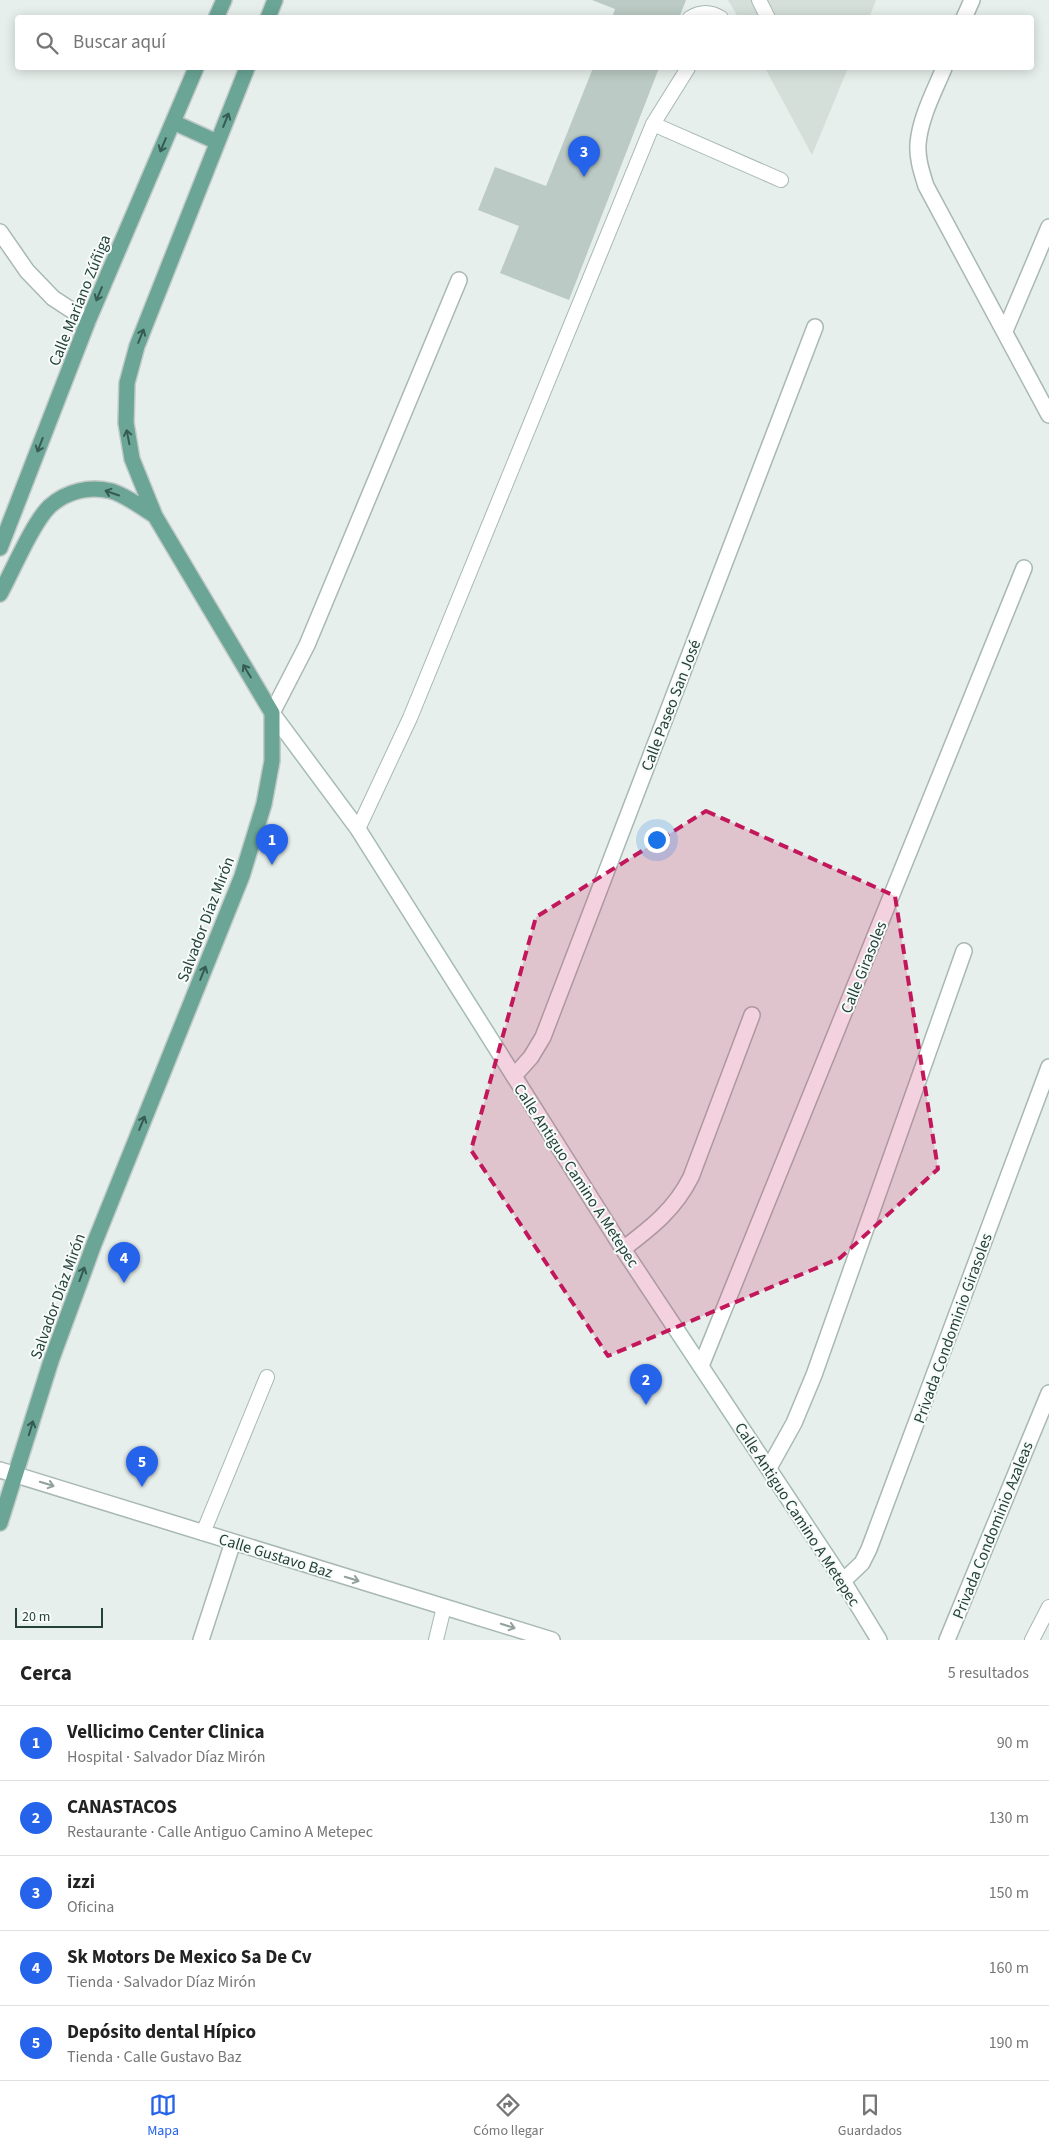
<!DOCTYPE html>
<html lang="es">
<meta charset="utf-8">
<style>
body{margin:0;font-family:"Source Sans 3",sans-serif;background:#f6f6f6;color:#222}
.scale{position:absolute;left:15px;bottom:12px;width:88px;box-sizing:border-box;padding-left:5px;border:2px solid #24423a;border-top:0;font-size:14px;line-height:18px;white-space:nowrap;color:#24423a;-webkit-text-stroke:4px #f7fbf9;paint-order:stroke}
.you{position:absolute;left:656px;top:839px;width:18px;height:18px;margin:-12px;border:4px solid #fff;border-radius:50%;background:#1a73e8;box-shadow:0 0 0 8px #1a73e833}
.badge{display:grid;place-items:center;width:32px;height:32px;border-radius:50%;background:#2563eb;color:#fff;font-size:16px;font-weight:700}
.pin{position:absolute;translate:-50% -41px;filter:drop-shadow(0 1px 2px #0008)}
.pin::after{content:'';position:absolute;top:26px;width:18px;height:15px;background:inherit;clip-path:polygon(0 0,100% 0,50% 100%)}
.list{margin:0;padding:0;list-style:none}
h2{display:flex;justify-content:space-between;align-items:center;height:65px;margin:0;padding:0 20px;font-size:21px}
h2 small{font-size:16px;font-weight:400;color:#767676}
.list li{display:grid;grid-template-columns:32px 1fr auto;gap:15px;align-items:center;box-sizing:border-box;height:75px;padding:0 20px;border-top:1px solid #e0e0e0}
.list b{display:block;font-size:19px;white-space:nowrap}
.list p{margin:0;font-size:16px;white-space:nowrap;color:#767676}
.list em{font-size:16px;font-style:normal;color:#767676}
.icon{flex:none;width:28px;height:28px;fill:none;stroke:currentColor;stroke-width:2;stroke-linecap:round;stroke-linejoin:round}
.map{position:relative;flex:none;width:1049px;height:1640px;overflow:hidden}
.search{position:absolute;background:#fff;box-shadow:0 2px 12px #0003;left:15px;right:15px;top:15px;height:55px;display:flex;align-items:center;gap:12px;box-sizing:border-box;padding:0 18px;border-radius:5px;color:#767676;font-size:19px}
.sheet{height:440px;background:#fff}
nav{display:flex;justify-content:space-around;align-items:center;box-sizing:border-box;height:70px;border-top:1px solid #e0e0e0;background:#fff;font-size:14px;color:#767676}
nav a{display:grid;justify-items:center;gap:2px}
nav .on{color:#2563eb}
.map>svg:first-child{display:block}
.built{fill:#d4dfda}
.building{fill:#bbcac4}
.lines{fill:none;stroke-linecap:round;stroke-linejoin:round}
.lane-casing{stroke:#a8b8b2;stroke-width:16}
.street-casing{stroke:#a8b8b2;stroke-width:18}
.secondary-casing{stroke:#a4bbb3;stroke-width:18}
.primary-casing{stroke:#c2cac8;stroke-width:18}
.lane{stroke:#fff;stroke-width:14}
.street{stroke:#fff;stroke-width:15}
.secondary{stroke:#fff;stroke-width:15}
.primary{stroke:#6aa596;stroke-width:15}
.oneway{stroke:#365b51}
.oneway2{stroke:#92a09c}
.marked{fill:#c2185b;fill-opacity:0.2;stroke:#c2185b;stroke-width:4;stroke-dasharray:10 6;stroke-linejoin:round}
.labels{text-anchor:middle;stroke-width:4;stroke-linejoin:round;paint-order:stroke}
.street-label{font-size:16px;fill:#24423a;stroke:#f7fbf9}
</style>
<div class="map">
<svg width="1049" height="1640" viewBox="0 0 1049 1640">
<rect width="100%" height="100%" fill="#e6efeb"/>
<path class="built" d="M 728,0 L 876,0 L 869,18 L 738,17 Z
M 765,68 L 848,68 L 812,155 Z"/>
<path class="building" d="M 592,0 L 686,0 L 679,18 L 612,18 L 615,9 Z
M 593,68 L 659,68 L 569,300 L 500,273 L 519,226 L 478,210 L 495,167 L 546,186 Z"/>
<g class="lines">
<g class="lane-casing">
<path id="lane" d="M 759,0 L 768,18
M 690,18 C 701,11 710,11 721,18
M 653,124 L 781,180
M 358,829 L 410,718 L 653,124 L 688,68
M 203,1533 L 267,1377
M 436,1640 L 444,1607
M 1032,1640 L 1049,1607"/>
</g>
<g class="street-casing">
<path id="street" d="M 964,18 L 972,0
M 944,68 C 934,92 920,118 918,144 C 917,159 922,173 926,186 L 1049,415
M 0,232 L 27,271 L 53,298 L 88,321
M 1005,331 L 1049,227
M 272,713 L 307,645 L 459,280
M 514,1076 L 531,1057 L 543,1037 L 815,327
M 623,1249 C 652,1227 675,1209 691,1177 L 752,1015
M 701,1366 L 1024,568
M 769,1468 L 794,1423 L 814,1375 L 964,951
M 0,1470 L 552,1640
M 843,1581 L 862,1563 L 869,1549 L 1049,1067
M 201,1640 L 233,1542
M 947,1640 L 1049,1393"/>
</g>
<g class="secondary-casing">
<path id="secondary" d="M 272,713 L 358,829 L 623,1249 L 843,1581 L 879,1640"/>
</g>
<g class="primary-casing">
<path id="primary" d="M 216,18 L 224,0
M 268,18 L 275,0
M 173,122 L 217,142
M 0,548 L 88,321 L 196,68
M 0,594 C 12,572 33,522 50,506 C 67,491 89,486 111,491 C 126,495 142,508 155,516
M 0,1523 L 51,1361 L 94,1244 L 242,876 L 264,804 L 272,761 L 272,713 L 155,516 L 132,459 L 126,423 L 127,383 L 137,346 L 247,68"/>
</g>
<use href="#lane" class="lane"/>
<use href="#street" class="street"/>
<use href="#secondary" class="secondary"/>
<use href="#primary" class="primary"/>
</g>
<defs><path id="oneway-shaft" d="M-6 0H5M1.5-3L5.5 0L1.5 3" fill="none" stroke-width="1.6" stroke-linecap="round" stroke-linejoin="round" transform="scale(1.25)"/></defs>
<g class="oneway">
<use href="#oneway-shaft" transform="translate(226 120) rotate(-68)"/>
<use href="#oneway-shaft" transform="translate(163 145) rotate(113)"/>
<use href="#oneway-shaft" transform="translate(99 294) rotate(113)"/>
<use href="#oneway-shaft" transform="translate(141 336) rotate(-68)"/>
<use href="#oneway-shaft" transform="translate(128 437) rotate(-101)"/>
<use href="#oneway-shaft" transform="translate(40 445) rotate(111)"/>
<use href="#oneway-shaft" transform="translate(112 493) rotate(-161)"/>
<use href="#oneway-shaft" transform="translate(247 671) rotate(-121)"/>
<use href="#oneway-shaft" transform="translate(203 973) rotate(-68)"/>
<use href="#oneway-shaft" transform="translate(142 1123) rotate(-68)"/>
<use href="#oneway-shaft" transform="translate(82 1274) rotate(-70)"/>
<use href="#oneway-shaft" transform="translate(31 1428) rotate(-73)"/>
</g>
<g class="oneway2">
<use href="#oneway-shaft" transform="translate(47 1484) rotate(17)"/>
<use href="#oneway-shaft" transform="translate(352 1579) rotate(17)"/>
<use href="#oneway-shaft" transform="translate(508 1626) rotate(17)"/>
</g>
<path class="marked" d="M 706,811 L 895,896 L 938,1169 L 840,1258 L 608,1356 L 471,1150 L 536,917 Z"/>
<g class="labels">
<g class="street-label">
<text transform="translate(79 300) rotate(-68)" y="6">Calle Mariano Zúñiga</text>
<text transform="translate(670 705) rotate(-69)" y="6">Calle Paseo San José</text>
<text transform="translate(205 919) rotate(-69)" y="6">Salvador Díaz Mirón</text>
<text transform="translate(863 967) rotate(-68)" y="6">Calle Girasoles</text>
<text transform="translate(577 1175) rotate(57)" y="6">Calle Antiguo Camino A Metepec</text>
<text transform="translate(57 1296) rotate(-70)" y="6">Salvador Díaz Mirón</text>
<text transform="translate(952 1328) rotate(-70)" y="6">Privada Condominio Girasoles</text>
<text transform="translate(798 1514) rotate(57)" y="6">Calle Antiguo Camino A Metepec</text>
<text transform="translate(992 1530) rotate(-68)" y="6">Privada Condominio Azaleas</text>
<text transform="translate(276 1555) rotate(17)" y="6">Calle Gustavo Baz</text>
</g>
</g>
</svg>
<div class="scale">20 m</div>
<div class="you"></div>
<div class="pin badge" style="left:272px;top:865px">1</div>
<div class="pin badge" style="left:646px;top:1405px">2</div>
<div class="pin badge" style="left:584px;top:177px">3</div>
<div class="pin badge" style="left:124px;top:1283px">4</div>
<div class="pin badge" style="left:142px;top:1487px">5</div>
<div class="search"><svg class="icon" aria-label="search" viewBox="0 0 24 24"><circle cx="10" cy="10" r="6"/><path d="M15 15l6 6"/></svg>Buscar aquí</div>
</div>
<section class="sheet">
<h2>Cerca<small>5 resultados</small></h2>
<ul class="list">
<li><span class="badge">1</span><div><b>Vellicimo Center Clinica</b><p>Hospital · Salvador Díaz Mirón</p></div><em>90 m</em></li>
<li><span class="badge">2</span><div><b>CANASTACOS</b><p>Restaurante · Calle Antiguo Camino A Metepec</p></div><em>130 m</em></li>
<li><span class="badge">3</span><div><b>izzi</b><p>Oficina</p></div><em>150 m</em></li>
<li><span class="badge">4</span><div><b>Sk Motors De Mexico Sa De Cv</b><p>Tienda · Salvador Díaz Mirón</p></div><em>160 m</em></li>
<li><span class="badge">5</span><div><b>Depósito dental Hípico</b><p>Tienda · Calle Gustavo Baz</p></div><em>190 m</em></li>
</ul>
</section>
<nav>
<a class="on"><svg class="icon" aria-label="map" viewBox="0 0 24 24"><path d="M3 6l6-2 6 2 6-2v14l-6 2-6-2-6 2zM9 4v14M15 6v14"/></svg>Mapa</a>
<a><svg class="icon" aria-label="directions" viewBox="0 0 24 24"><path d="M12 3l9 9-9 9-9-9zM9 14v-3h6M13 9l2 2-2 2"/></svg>Cómo llegar</a>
<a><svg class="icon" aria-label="saved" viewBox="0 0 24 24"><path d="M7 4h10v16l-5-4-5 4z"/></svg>Guardados</a>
</nav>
